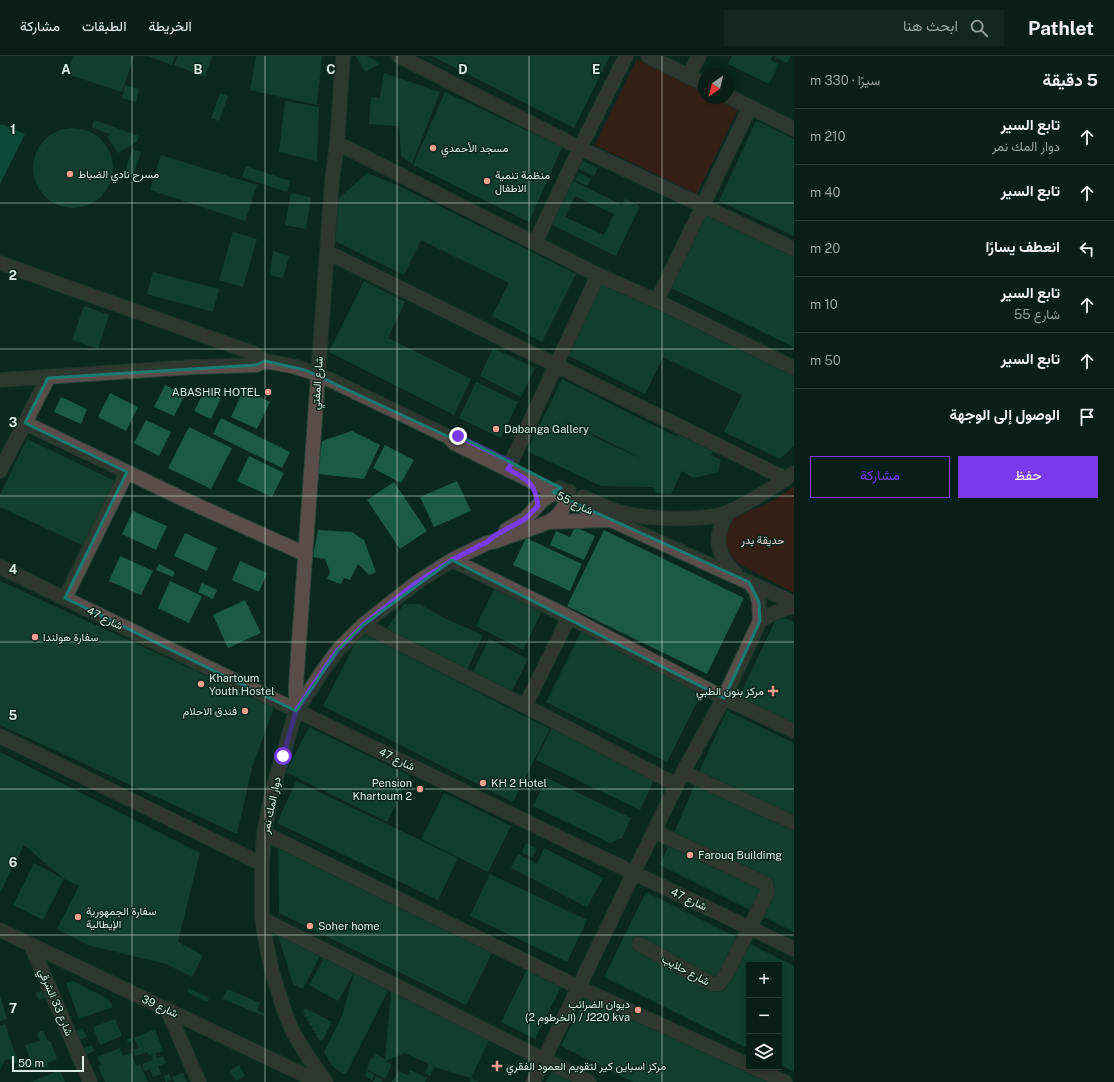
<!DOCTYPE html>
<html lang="ar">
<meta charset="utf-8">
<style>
body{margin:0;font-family:"Public Sans",Vazirmatn,sans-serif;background:#11271f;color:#f1f3f6;direction:rtl}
.controls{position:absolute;right:12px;bottom:12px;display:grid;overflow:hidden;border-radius:0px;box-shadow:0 2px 6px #0003}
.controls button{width:36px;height:36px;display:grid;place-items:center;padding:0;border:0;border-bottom:1px solid #293c35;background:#081e16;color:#f1f3f6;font:20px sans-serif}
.compass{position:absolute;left:698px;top:12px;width:36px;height:36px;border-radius:50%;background:#081e16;box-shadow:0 2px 6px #0003;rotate:215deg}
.scale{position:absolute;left:12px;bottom:10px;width:72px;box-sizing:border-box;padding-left:4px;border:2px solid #dbece4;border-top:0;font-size:11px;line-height:14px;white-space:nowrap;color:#dbece4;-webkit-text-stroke:3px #0b281e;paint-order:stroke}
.stop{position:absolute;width:12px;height:12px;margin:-9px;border:3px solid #7c3aed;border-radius:50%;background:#fff}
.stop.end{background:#7c3aed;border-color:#fff;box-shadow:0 1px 4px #0008}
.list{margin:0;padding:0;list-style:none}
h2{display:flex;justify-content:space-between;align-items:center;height:52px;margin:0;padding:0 16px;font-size:17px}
h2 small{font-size:13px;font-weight:400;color:#98a2a1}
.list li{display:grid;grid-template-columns:26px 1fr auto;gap:12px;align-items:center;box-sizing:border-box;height:56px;padding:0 16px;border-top:1px solid #293c35}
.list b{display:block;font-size:15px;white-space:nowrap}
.list p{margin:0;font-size:13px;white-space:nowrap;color:#98a2a1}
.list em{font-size:13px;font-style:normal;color:#98a2a1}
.actions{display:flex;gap:8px;padding:12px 16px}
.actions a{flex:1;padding:9px 0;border:1px solid #7c3aed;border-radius:0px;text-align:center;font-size:14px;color:#7c3aed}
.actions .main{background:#7c3aed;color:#fff}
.icon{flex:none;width:22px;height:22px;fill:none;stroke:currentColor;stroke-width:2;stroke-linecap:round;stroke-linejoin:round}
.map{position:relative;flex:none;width:794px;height:1026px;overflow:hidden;direction:ltr}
header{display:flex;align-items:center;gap:24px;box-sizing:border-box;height:56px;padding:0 20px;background:#081e16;border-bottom:1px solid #293c35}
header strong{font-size:19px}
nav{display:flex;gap:22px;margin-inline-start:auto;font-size:14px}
.search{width:280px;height:36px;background:#11271f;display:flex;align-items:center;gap:10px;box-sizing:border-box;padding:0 14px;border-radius:0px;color:#98a2a1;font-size:15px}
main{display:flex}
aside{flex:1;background:#081e16}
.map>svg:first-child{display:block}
.built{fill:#0a3124}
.green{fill:#64150e}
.water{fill:#0a7255}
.building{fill:#1b5a45;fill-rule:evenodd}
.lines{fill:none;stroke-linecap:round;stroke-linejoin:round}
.minor-casing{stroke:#28433a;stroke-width:16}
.minor{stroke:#5a4d4b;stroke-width:14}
.route{stroke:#7c3aed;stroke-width:5}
.marked{fill:none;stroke:#197c74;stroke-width:3;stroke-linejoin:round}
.grid{fill:none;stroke:#dbece4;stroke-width:1;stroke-opacity:0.55}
.poi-dot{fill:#f59d8f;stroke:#0b281e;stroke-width:1.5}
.labels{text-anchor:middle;stroke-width:3;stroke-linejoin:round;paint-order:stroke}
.poi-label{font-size:11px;fill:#dbece4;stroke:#0b281e;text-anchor:start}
.street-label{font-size:11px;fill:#dbece4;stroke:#0b281e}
.park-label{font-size:11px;fill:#f1d6d1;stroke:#0b281e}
.grid-label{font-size:13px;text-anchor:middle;font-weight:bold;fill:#dbece4;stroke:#0b281e;stroke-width:3;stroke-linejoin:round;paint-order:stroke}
</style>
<header>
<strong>Pathlet</strong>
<div class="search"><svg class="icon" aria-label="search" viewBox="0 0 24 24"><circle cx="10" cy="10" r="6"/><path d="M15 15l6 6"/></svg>ابحث هنا</div>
<nav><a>الخريطة</a><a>الطبقات</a><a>مشاركة</a></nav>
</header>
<main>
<aside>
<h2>5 دقيقة<small>سيرًا · 330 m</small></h2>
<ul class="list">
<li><svg class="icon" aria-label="ahead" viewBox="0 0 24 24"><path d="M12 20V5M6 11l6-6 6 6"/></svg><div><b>تابع السير</b><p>دوار المك نمر</p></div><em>210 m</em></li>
<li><svg class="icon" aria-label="ahead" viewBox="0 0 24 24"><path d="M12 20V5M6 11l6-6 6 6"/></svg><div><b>تابع السير</b></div><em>40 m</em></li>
<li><svg class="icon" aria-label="left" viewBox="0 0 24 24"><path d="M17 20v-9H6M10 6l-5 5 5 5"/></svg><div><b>انعطف يسارًا</b></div><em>20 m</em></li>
<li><svg class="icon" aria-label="ahead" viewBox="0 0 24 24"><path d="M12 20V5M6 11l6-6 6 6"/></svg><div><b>تابع السير</b><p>شارع 55</p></div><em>10 m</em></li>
<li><svg class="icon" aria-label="ahead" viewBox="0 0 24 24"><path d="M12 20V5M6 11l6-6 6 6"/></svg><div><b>تابع السير</b></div><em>50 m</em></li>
<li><svg class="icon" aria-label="arrive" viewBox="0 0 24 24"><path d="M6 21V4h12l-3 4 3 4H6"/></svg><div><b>الوصول إلى الوجهة</b></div></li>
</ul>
<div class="actions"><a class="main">حفظ</a><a>مشاركة</a></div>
</aside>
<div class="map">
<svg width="794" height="1026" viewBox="0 0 794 1026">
<rect width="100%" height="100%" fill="#0b281e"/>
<path class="built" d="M 490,982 L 524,998 L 510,1026 L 479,1026 L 471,1022 Z"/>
<path class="green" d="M 637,3 L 704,35 L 704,42 L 718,42 L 739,52 L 697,138 L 595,89 Z
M 794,430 L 794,537 L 730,503 C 728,494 724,484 725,475 C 727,460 751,455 762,450 C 773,445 784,437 794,430 Z"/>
<path class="water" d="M 1,68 L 25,78 L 0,128 L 0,70 Z"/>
<path class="building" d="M 73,0 L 134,0 L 122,36 L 67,18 Z
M 148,0 L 175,0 L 172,9 Z
M 178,0 L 212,0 L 205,21 L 174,9 Z
M 256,0 L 322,0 L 317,49 L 250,34 Z
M 356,0 L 366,0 L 381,7 L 365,16 Z
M 432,0 L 610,0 L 574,72 Z
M 732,0 L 773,0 L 770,4 L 779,8 L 769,28 L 728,8 Z
M 776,0 L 791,0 L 787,7 L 775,1 Z
M 384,17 L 440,36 L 412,108 L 401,100 L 399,70 L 369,68 L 371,41 L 380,42 Z
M 125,29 L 139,33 L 136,46 L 122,42 Z
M 445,36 L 562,91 L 529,166 L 413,109 Z
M 220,37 L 228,40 L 219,65 L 211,62 Z
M 285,45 L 319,51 L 317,105 L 279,96 Z
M 94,64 L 139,80 L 137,86 L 118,97 L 108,82 L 109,78 L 92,71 Z
M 756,65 L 794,83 L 794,180 L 719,145 Z
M33 112a40 40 0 1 1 80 0a40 40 0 1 1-80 0Z
M 132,93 L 141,96 L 133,121 L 124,119 Z
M 161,99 L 257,129 L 245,165 L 150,134 Z
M 581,104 L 598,112 L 594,120 L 577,112 Z
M 246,110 L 290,125 L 287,136 L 242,121 Z
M 367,117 L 399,130 L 576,218 L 542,286 L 492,260 L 509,227 L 421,184 L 404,219 L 335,185 L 337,144 Z
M 579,117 L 591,123 L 587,130 L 575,124 Z
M 571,124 L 622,149 L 625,143 L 640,150 L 616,200 L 550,168 ZM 575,140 L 614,158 L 604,179 L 565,161 Z
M 291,137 L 311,141 L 306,173 L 285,169 Z
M 702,155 L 794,199 L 794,291 L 667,230 Z
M 233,176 L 257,183 L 243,231 L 219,224 Z
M 273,195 L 289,200 L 283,222 L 270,219 Z
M 153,216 L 219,233 L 213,256 L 147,238 Z
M 364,225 L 405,246 L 388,282 L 471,323 L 454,359 L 329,296 Z
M 603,225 L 794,319 L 794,390 L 780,403 L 724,376 L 742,339 L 663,301 L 645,338 L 567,299 Z
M 84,250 L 109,259 L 98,293 L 72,284 Z
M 493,292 L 535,312 L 521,341 L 480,320 Z
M 562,323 L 677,381 L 680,375 L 709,390 L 708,393 L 713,395 L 711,399 L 721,404 L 718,416 L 694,422 L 682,415 L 671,438 L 655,437 L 653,431 L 601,430 L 527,395 ZM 561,362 L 647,405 L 603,385 Z
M 476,326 L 518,346 L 501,382 L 459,362 Z
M 165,329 L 185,339 L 174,360 L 154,351 Z
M 244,333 L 270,346 L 257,373 L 231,361 Z
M 205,334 L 221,342 L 211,363 L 194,355 Z
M 110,337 L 138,351 L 126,375 L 98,361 Z
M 61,341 L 87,353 L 81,368 L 54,356 Z
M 221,362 L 290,396 L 282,412 L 213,378 Z
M 146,364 L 171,376 L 159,400 L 134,387 Z
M 189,371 L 232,392 L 211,433 L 168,412 Z
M 352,375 L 380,389 L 364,423 L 318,418 L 322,385 Z
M 27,383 L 117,426 L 86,491 L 0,451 L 0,439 Z
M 385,389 L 414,404 L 401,427 L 373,412 Z
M 249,400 L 284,417 L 272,441 L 237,425 Z
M 457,425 L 471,455 L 434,471 L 420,441 Z
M 394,426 L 427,475 L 400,493 L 367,444 Z
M 133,455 L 167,470 L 156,494 L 122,478 Z
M 575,471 L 595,480 L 584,504 L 550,489 L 556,475 L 570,481 Z
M 318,474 L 352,476 L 364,484 L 376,516 L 369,519 L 358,508 L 350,524 L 344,522 L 341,528 L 327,523 L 330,516 L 325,503 L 313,501 Z
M 604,474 L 744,542 L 707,618 L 567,550 Z
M 185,477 L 217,492 L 207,515 L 174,500 Z
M 526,482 L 582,508 L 570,535 L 513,509 Z
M 120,500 L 153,515 L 141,539 L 109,525 Z
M 240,505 L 267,517 L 259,536 L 232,524 Z
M 159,508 L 175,516 L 173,521 L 156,514 Z
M 0,525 L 274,651 L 252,712 L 237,778 L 0,669 Z
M 170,525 L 202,540 L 189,567 L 158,552 Z
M 202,527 L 217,534 L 213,543 L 198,536 Z
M 496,529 L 543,553 L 523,594 L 476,570 Z
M 245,544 L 261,577 L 228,592 L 213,559 Z
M 404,548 L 419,548 L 446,563 L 483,579 L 467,614 L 429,595 L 387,572 Z
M 778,559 L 794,566 L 794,670 L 738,643 Z
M 582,574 L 703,634 L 667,706 L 546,646 Z
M 361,576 L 550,673 L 513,746 L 323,650 Z
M 489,583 L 528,603 L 511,637 L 472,618 Z
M 727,655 L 794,687 L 794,760 L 699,716 Z
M 553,670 L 656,720 L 640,754 L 536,704 Z
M 309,671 L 410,720 L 387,766 L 286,716 Z
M 0,696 L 200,797 L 178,886 L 203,899 L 192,921 L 166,908 L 88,889 L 57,873 L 79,830 L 64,823 L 24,789 L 0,837 Z
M 547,722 L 631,762 L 622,782 L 610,787 L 533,750 Z
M 296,725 L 458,802 L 438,844 L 277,767 Z
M 696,726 L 794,772 L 794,876 L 660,809 Z
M 444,737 L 511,770 L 488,816 L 421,783 Z
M 278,787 L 495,891 L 466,949 L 279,857 Z
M 526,787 L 537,793 L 532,802 L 522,796 Z
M 544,792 L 603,822 L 587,851 L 511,812 L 518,798 L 537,808 Z
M 34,807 L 64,823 L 43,864 L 13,849 Z
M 490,818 L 587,864 L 567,906 L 470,860 Z
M 646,836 L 794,910 L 794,1016 L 779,1008 L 779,909 L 749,909 L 749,993 L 604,921 Z
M 278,879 L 322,896 L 303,933 L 293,928 Z
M 326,899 L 355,915 L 338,945 L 309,929 Z
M 530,908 L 564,925 L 535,983 L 501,966 Z
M 355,914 L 390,931 L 346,1018 L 342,1017 L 332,1010 L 324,996 L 342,960 Z
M 73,925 L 108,943 L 113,951 L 79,963 L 66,927 Z
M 189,932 L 209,942 L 207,946 L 187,936 Z
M 590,932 L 778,1026 L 633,1026 L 561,990 Z
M 227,933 L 260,947 L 257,954 L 265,957 L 264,960 L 223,943 Z
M 46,934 L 48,941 L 39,944 L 36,937 Z
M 391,935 L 490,982 L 471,1022 L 479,1026 L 470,1026 L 471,1022 L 434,1011 L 430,1020 L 425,1017 L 429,1008 L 405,997 L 385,1005 L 392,1009 L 385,1023 L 367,1013 L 371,1002 L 373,1003 L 376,998 L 385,1003 Z
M 0,940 L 7,963 L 0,965 Z
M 305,952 L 332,966 L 322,985 L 318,983 L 319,982 L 316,980 L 317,978 L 314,977 L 315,975 L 312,973 L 313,970 L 309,968 L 310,966 L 306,964 L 308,962 L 304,960 L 306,958 L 303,956 Z
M 115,963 L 122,980 L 100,989 L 93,971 Z
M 5,968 L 19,1009 L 9,1003 L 5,1004 L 0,1014 L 0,970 Z
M 82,972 L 87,981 L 79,984 L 75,975 Z
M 155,973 L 163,995 L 148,999 L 147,996 L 136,1000 L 133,994 L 139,992 L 134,982 Z
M 40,975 L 43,975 L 44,976 L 47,984 L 51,986 L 57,1003 L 47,1007 L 49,1011 L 34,1014 L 25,989 L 40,985 L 37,978 Z
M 131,982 L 132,985 L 128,987 L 127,983 Z
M 92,989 L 94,995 L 84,999 L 82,993 Z
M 120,992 L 123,1000 L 131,997 L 136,1010 L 140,1008 L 148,1026 L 105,1026 L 98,1010 L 101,1009 L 97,1001 Z
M 155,997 L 157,1002 L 163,1000 L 166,1007 L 158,1010 L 161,1018 L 153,1021 L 150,1013 L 144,1015 L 142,1008 L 153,1004 L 151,999 Z
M 556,1007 L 593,1026 L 546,1026 Z
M 239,1009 L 245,1020 L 236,1025 L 230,1015 Z
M 60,1014 L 65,1026 L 31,1026 Z
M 410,1014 L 427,1022 L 425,1026 L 392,1026 L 393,1023 L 394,1024 L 398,1015 L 408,1019 Z
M 367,1015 L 375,1019 L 372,1024 L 365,1020 Z
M 183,1017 L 187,1026 L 174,1026 L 172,1021 Z
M 169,1018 L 172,1024 L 166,1026 L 164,1020 Z
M 376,1020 L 383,1024 L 382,1026 L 373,1026 Z"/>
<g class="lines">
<g class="minor-casing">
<path id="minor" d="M 399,0 L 580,92 L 794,193
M 648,0 L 704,28
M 689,20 L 699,0
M 728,40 L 794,73
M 337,87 L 598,219 L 657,245 L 794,312
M 535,187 L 580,92 L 626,0
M 327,196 L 786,423
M 0,207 L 253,297 L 265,305 L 292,310 L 318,318 L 449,381 L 454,387 L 611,464 L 794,547
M 657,245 L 750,51
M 0,324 L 193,311 L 256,309 L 265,305
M 25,367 L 181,442 L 305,498
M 508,413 L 598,219
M 0,415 L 48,322
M 583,441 C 595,446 607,452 620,456 C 643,463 706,466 728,456 C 752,446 773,431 794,417
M 728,456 C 713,481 715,497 736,518
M 549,466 L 609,464
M 506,474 L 525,463 L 542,445 L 560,432
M 452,504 L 569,561 L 724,642 L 794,675
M 0,511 L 552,778 L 794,893
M 65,542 L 127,416
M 760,565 C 771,558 781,553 794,551
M 363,569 L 525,650 L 677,729
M 525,650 L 569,561
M 296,655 L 296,628 L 332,125 L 337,87 L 343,0
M 0,680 L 262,808
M 683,716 L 794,767
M 264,777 L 578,931 L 749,1009
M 262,863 L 589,1026
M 0,874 L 319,1026
M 639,888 L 712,928 L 719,928 L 727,917 L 767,837 L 766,828 L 654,775
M 31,889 L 90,1026
M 167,953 L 199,1026
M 753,1011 L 785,1026
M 326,1026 L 308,1001 L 292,974 L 284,954 L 273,919 L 267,892 L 262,863 L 262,808 L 264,777 L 272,736 L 296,655 L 320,619 L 338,594 L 363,569 L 416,527 L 452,504 L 487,487 L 496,485 L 549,466 C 561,459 566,449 569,435
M 533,1026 L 654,775 L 683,716 L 724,642 L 760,565 L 759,546 L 756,535 L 749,526"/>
</g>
<use href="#minor" class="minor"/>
</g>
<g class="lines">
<path class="route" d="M 283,700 L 296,655 L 320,619 L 338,594 L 363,569 L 416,527 L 452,504 L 487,486 L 494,480 L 525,463 L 538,450 C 535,426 528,424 508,413 L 512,406 L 458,380"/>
</g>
<path d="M0 0H794V1026H0ZM 265,305 L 305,314 L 449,381 L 461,381 L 561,432 L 553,436 L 568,444 L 749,526 L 759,546 L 760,565 L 724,642 L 452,504 L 363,569 L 338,594 L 296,655 L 65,542 L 127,416 L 25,367 L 48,322 L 256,309 Z" fill="#0b281e" fill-opacity=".55" fill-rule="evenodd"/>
<path class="marked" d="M 265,305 L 305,314 L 449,381 L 461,381 L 561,432 L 553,436 L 568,444 L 749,526 L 759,546 L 760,565 L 724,642 L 452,504 L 363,569 L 338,594 L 296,655 L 65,542 L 127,416 L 25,367 L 48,322 L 256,309 Z"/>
<path class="grid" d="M 132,0 L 132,1026M 265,0 L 265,1026M 397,0 L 397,1026M 529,0 L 529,1026M 662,0 L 662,1026M 0,147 L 794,147M 0,293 L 794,293M 0,440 L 794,440M 0,586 L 794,586M 0,733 L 794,733M 0,879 L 794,879"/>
<g class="poi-dot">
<circle cx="433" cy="92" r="4"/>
<circle cx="70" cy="118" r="4"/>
<circle cx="487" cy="125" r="4"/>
<circle cx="268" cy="336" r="4"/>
<circle cx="496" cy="373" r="4"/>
<circle cx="35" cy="581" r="4"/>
<circle cx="201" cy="628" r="4"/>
<path d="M771 629h4v4h4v4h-4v4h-4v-4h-4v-4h4z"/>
<circle cx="245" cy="655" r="4"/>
<circle cx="483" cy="727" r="4"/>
<circle cx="420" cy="733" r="4"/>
<circle cx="690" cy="799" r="4"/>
<circle cx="78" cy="861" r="4"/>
<circle cx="310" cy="870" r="4"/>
<circle cx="638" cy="954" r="4"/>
<path d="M495 1004h4v4h4v4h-4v4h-4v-4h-4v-4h4z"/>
</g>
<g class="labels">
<g class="poi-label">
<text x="441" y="96">مسجد الأحمدي</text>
<text x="78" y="122">مسرح نادي الضباط</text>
<text x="495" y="123">منظمة تنمية<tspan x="495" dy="13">الاطفال</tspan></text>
<text x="260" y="340" text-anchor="end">ABASHIR HOTEL</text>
<text x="504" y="377">Dabanga Gallery</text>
<text x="43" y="585">سفارة هولندا</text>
<text x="209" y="626">Khartoum<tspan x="209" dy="13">Youth Hostel</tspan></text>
<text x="764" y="639" text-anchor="end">مركز بنون الطبي</text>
<text x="237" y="659" text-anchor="end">فندق الاحلام</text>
<text x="412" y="731" text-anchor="end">Pension<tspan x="412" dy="13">Khartoum 2</tspan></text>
<text x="491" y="731">KH 2 Hotel</text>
<text x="698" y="803">Farouq Buildimg</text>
<text x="86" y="859">سفارة الجمهورية<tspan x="86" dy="13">الإيطالية</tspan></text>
<text x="318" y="874">Soher home</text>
<text x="630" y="952" text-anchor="end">ديوان الضرائب<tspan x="630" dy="13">(الخرطوم 2) / J220 kva</tspan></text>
<text x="506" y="1014">مركز اسباين كير لتقويم العمود الفقري</text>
</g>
<g class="street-label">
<text transform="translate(317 327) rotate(-86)" y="4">شارع المفتي</text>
<text transform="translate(575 447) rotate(26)" y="4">شارع 55</text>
<text transform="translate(105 562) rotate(26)" y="4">شارع 47</text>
<text transform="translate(397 703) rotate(26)" y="4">شارع 47</text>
<text transform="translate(271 749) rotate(-78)" y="4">دوار المك نمر</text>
<text transform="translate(689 843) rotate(25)" y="4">شارع 47</text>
<text transform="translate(686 914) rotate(28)" y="4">شارع حلايب</text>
<text transform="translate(56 946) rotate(67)" y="4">شارع 33 الشرقي</text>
<text transform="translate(160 950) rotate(25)" y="4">شارع 39</text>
</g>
<g class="park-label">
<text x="763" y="488">حديقة بدر</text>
</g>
</g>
<g class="grid-label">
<text x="66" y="18">A</text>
<text x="198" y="18">B</text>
<text x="331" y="18">C</text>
<text x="463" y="18">D</text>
<text x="596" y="18">E</text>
<text x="13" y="78">1</text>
<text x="13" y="224">2</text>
<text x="13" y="371">3</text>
<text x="13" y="518">4</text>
<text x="13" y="664">5</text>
<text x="13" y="811">6</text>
<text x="13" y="957">7</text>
</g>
</svg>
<div class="controls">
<button>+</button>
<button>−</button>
<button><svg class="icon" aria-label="layers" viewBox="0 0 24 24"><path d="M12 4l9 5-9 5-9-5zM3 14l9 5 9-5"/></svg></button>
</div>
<svg class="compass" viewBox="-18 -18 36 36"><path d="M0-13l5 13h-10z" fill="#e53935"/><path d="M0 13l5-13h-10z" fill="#98a2a1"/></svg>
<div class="scale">50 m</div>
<div class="stop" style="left:283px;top:700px"></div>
<div class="stop end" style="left:458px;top:380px"></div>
</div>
</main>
